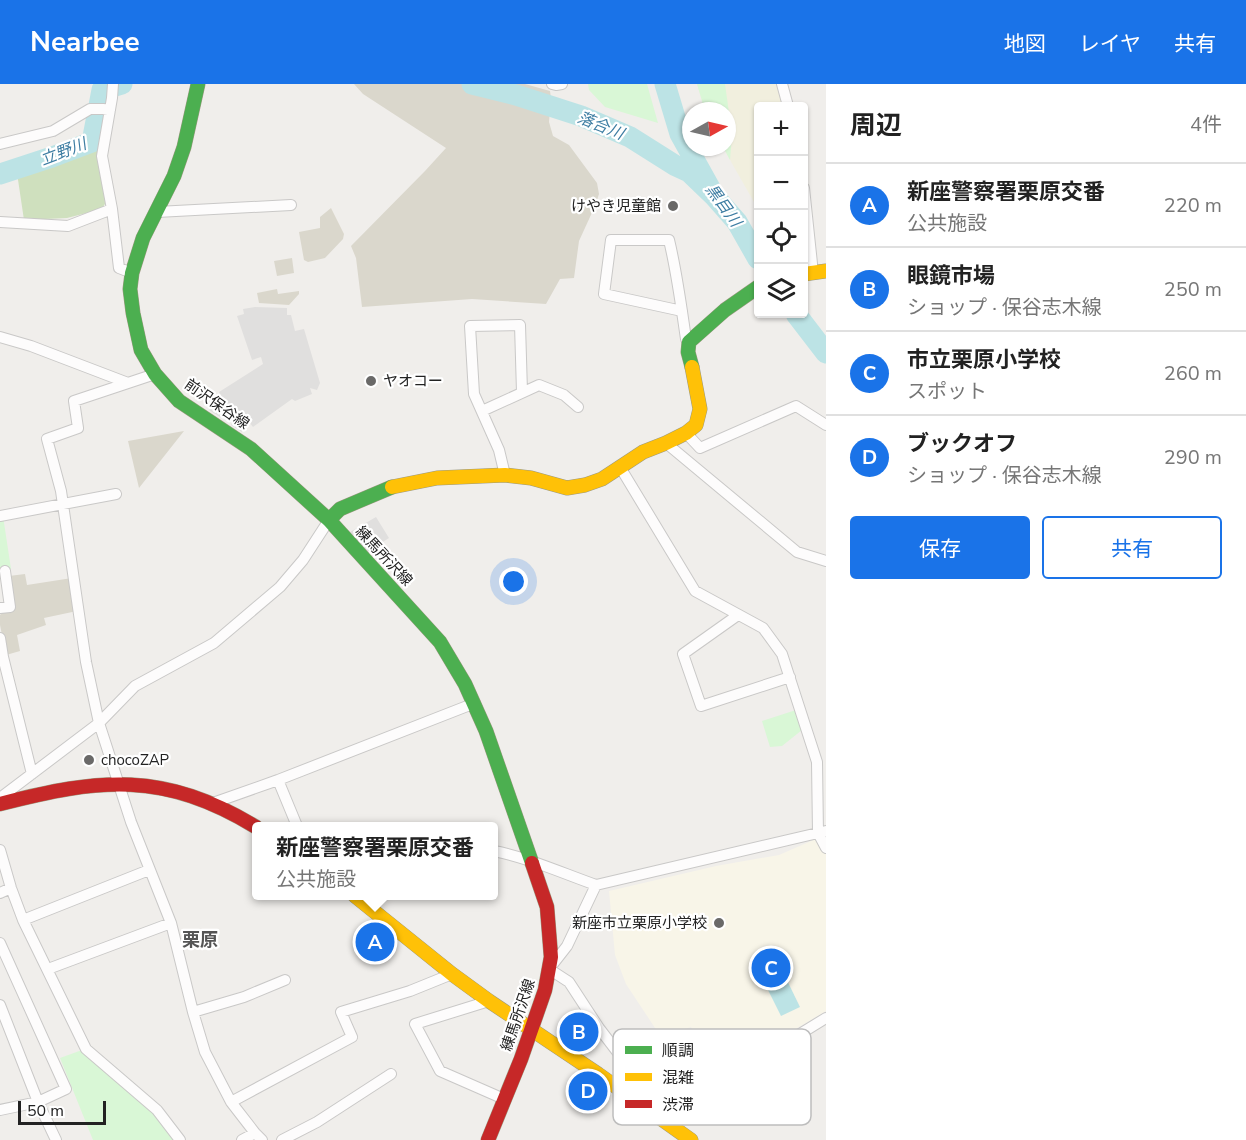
<!DOCTYPE html>
<html lang="ja">
<meta charset="utf-8">
<style>
body{margin:0;font-family:"Nunito Sans","Noto Sans JP",sans-serif;background:#f6f6f6;color:#222}
.controls{position:absolute;right:18px;top:18px;display:grid;overflow:hidden;border-radius:6px;box-shadow:0 2px 4px #0004}
.controls button{width:54px;height:54px;display:grid;place-items:center;padding:0;border:0;border-bottom:2px solid #e0e0e0;background:#fff;color:#222;font:30px sans-serif}
.compass{position:absolute;left:682px;top:18px;width:54px;height:54px;border-radius:50%;background:#fff;box-shadow:0 2px 4px #0004;rotate:82deg}
.scale{position:absolute;left:18px;bottom:15px;width:88px;box-sizing:border-box;padding-left:6px;border:3px solid #222;border-top:0;font-size:16px;line-height:21px;white-space:nowrap;color:#222;-webkit-text-stroke:4px #fff;paint-order:stroke}
.you{position:absolute;left:514px;top:498px;width:21px;height:21px;margin:-15px;border:4px solid #fff;border-radius:50%;background:#1a73e8;box-shadow:0 0 0 9px #1a73e833}
.badge{display:grid;place-items:center;width:39px;height:39px;border-radius:50%;background:#1a73e8;color:#fff;font-size:20px;font-weight:700}
.pin{position:absolute;translate:-50% -50%;border:3px solid #fff;box-shadow:0 2px 6px #0006}
.popup{position:absolute;left:252px;top:738px;width:246px;height:78px;box-sizing:border-box;display:grid;place-content:center;border-radius:6px;background:#fff;filter:drop-shadow(0 2px 4px #0005);font-size:20px;white-space:nowrap;color:#767676}
.popup b{font-size:22px;color:#222}
.popup::after{content:'';position:absolute;left:50%;top:100%;margin-left:-12px;border:12px solid transparent;border-top-color:#fff}
.list{margin:0;padding:0;list-style:none}
h2{display:flex;justify-content:space-between;align-items:center;height:78px;margin:0;padding:0 24px;font-size:26px}
h2 small{font-size:20px;font-weight:400;color:#767676}
.list li{display:grid;grid-template-columns:39px 1fr auto;gap:18px;align-items:center;box-sizing:border-box;height:84px;padding:0 24px;border-top:2px solid #e0e0e0}
.list b{display:block;font-size:22px;white-space:nowrap}
.list p{margin:0;font-size:20px;white-space:nowrap;color:#767676}
.list em{font-size:20px;font-style:normal;color:#767676}
.actions{display:flex;gap:12px;padding:18px 24px}
.actions a{flex:1;padding:14px 0;border:2px solid #1a73e8;border-radius:6px;text-align:center;font-size:21px;color:#1a73e8}
.actions .main{background:#1a73e8;color:#fff}
.icon{flex:none;width:33px;height:33px;fill:none;stroke:currentColor;stroke-width:2;stroke-linecap:round;stroke-linejoin:round}
.map{position:relative;flex:none;width:826px;height:1056px;overflow:hidden}
header{display:flex;align-items:center;gap:36px;box-sizing:border-box;height:84px;padding:0 30px;background:#1a73e8;color:#fff}
header strong{font-size:28px}
nav{display:flex;gap:33px;margin-inline-start:auto;font-size:21px}
main{display:flex}
aside{flex:1;background:#fff}
.map>svg:first-child{display:block}
.education{fill:#f8f5e8}
.construction{fill:#dad7cc}
.farmland{fill:#f1efde}
.forest{fill:#cfe0be}
.park{fill:#d9f7d6}
.parking{fill:#e0dfde}
.water{fill:#bce3e5}
.lines{fill:none;stroke-linecap:round;stroke-linejoin:round}
.river{stroke:#bce3e5;stroke-width:21}
.street-casing{stroke:#c9c8c7;stroke-width:12}
.fast-casing{stroke:#9c9a81;stroke-width:15}
.slow-casing{stroke:#9c9a81;stroke-width:15}
.jam-casing{stroke:#9c9a81;stroke-width:15}
.street{stroke:#fdfcfc;stroke-width:10}
.fast{stroke:#4caf50;stroke-width:14}
.slow{stroke:#ffc107;stroke-width:14}
.jam{stroke:#c62828;stroke-width:14}
.poi-dot{fill:#6a6968;stroke:#fff;stroke-width:2}
.labels{text-anchor:middle;stroke-width:4.5;stroke-linejoin:round;paint-order:stroke}
.poi-label{font-size:15px;fill:#222;stroke:#fff;text-anchor:end}
.street-label{font-size:15px;fill:#222;stroke:#fff}
.water-label{font-size:16px;font-style:italic;fill:#3d7da2;stroke:#fff}
.quarter-label{font-size:18px;font-weight:bold;fill:#555;stroke:#fff}
.key{fill:#fff;stroke:#bdbdbd;stroke-width:1.5}
.key-label{font-size:16px;fill:#222}
</style>
<header>
<strong>Nearbee</strong>
<nav><a>地図</a><a>レイヤ</a><a>共有</a></nav>
</header>
<main>
<div class="map">
<svg width="826" height="1056" viewBox="0 0 826 1056">
<rect width="100%" height="100%" fill="#f0eeeb"/>
<path class="education" d="M 818,754 L 826,769 L 826,927 L 746,974 L 734,956 L 705,968 L 691,943 L 661,953 L 626,900 L 615,871 L 609,807 L 716,782 L 779,771 Z"/>
<path class="construction" d="M 354,0 L 525,0 L 550,7 L 551,14 L 549,38 L 553,52 L 569,61 L 597,99 L 599,110 L 595,122 L 579,157 L 574,194 L 560,195 L 546,220 L 472,215 L 362,223 L 356,174 L 351,162 L 425,87 L 446,64 L 363,10 Z
M 331,124 L 344,150 L 343,155 L 325,174 L 308,178 L 304,176 L 299,148 L 320,144 L 320,133 Z
M 292,174 L 294,189 L 277,192 L 274,177 Z
M 277,205 L 278,210 L 299,207 L 299,210 L 289,221 L 259,219 L 257,209 Z
M 184,347 L 139,404 L 128,357 Z
M 25,490 L 27,501 L 72,494 L 77,527 L 44,534 L 46,541 L 17,551 L 20,567 L 6,571 L 0,541 L 0,531 L 2,529 L 14,526 L 9,492 Z"/>
<path class="farmland" d="M 697,0 L 779,0 L 785,22 L 758,22 L 758,125 L 734,83 L 723,63 L 727,63 L 727,27 L 705,27 Z"/>
<path class="forest" d="M 100,59 C 97,79 102,98 106,118 L 102,125 L 67,134 L 24,136 L 17,89 Z"/>
<path class="park" d="M 588,0 L 647,0 L 658,39 L 605,23 L 589,6 Z
M 697,0 L 725,0 L 732,50 L 730,76 L 723,63 L 727,63 L 727,27 L 705,27 Z
M 0,432 L 3,432 L 11,485 L 0,490 Z
M 796,626 L 802,646 L 782,662 L 770,663 L 762,637 Z
M 82,966 L 155,1027 L 178,1056 L 93,1056 L 60,974 Z"/>
<path class="parking" d="M 255,223 L 287,224 L 287,231 L 291,231 L 295,247 L 304,245 L 320,299 L 317,306 L 310,304 L 312,310 L 295,317 L 292,315 L 253,343 L 249,338 L 242,348 L 231,341 L 235,334 L 230,324 L 224,327 L 220,333 L 209,326 L 215,319 L 222,314 L 219,308 L 263,280 L 261,273 L 252,276 L 237,232 L 244,230 L 243,225 Z
M 376,433 L 389,454 L 367,468 L 350,448 Z"/>
<path class="water" d="M 781,884 L 800,923 L 781,932 L 762,894 Z"/>
<g class="lines">
<path class="river" d="M 472,0 L 516,11 L 581,32 L 630,53 L 676,82 L 689,88 L 715,113
M 665,0 L 680,50 L 715,113 L 737,138 L 758,175
M 0,90 L 52,73 L 92,58 L 102,6 L 122,0
M 796,230 L 826,269"/>
<g class="street-casing">
<path id="street" d="M 113,0 L 112,14 L 102,72 L 112,125 L 119,184 L 132,189
M 552,0 L 556,1 L 562,0
M 782,0 L 788,22
M 0,60 L 53,47 L 90,25 L 103,25 L 110,26
M 804,104 L 813,189
M 157,128 L 291,121
M 0,138 L 68,142 L 112,125
M 682,227 L 604,210 L 611,156 L 669,156 C 677,189 681,221 686,255 L 689,258
M 0,253 L 31,262 L 128,299 L 155,290
M 128,299 L 74,317 L 78,344 L 47,355 L 61,407 L 86,578 L 99,639 L 131,738 L 171,839 L 193,928 L 205,968 L 231,1018 L 255,1049 L 262,1056
M 482,327 L 539,301 L 564,311 L 578,323
M 686,349 L 700,364 L 796,322 L 826,341
M 666,359 L 797,468 L 826,477
M 620,383 L 695,507 L 763,544 L 782,570 L 817,678 L 818,749 L 596,801 L 567,862 L 549,885 L 569,898 L 599,944 L 625,978 L 675,1027
M 505,391 L 499,366 L 474,310 L 470,242 L 520,241 L 522,308
M 0,432 L 116,410
M 0,524 L 10,523 L 5,487
M 738,531 L 683,570 L 701,622 L 790,593
M 0,554 L 3,573 L 32,690
M 278,696 L 297,742
M 0,714 L 99,639 L 135,602 L 214,559 L 280,503 L 303,476 L 329,436
M 213,719 L 278,696 L 475,619
M 826,747 L 818,749 L 826,764
M 0,766 L 11,804 L 23,836 L 86,965 L 157,1026 L 180,1056
M 494,767 C 529,774 562,789 596,801
M 0,809 L 11,804
M 23,836 L 149,786
M 0,859 L 66,1005 L 38,1018 L 0,1026
M 48,885 L 171,839
M 489,917 L 415,940 L 440,987 L 504,1015
M 0,921 L 38,1018 L 56,1056
M 193,928 L 244,913 L 285,896
M 231,1018 L 352,953 L 341,928 L 410,907 L 452,890
M 672,1031 L 675,1027 L 826,934
M 242,1056 L 255,1049
M 282,1056 L 317,1038 L 391,990"/>
</g>
<g class="fast-casing">
<path id="fast" d="M 198,0 L 184,63 L 174,92 L 143,154 L 132,189 L 130,205 L 133,229 L 141,266 L 155,290 L 179,317 L 251,365 L 329,436
M 692,283 L 688,268 L 689,258 L 725,226 L 758,203
M 392,403 L 340,425 L 329,436 L 440,558 L 465,600 L 486,647 L 532,779"/>
</g>
<g class="slow-casing">
<path id="slow" d="M 804,190 L 826,187
M 392,403 L 437,394 L 505,391 L 531,394 L 567,404 L 585,401 L 602,395 L 643,368 L 666,359 L 686,349 L 696,341 L 700,325 L 692,283
M 355,812 L 452,890 L 489,917 L 598,990 L 691,1056"/>
</g>
<g class="jam-casing">
<path id="jam" d="M 0,720 C 100,694 164,687 256,743
M 488,1056 L 521,975 L 545,906 L 551,873 L 547,823 L 532,779"/>
</g>
<use href="#street" class="street"/>
<use href="#fast" class="fast"/>
<use href="#slow" class="slow"/>
<use href="#jam" class="jam"/>
</g>
<g class="poi-dot">
<circle cx="673" cy="122" r="6"/>
<circle cx="371" cy="297" r="6"/>
<circle cx="89" cy="676" r="6"/>
<circle cx="719" cy="839" r="6"/>
</g>
<g class="labels">
<g class="poi-label">
<text x="661" y="127">けやき児童館</text>
<text x="383" y="302" text-anchor="start">ヤオコー</text>
<text x="101" y="681" text-anchor="start">chocoZAP</text>
<text x="707" y="844">新座市立栗原小学校</text>
</g>
<g class="street-label">
<text transform="translate(217 320) rotate(35)" y="5">前沢保谷線</text>
<text transform="translate(384 472) rotate(47)" y="5">練馬所沢線</text>
<text transform="translate(518 931) rotate(-71)" y="5">練馬所沢線</text>
</g>
<g class="water-label">
<text transform="translate(601 41) rotate(22)" y="6">落合川</text>
<text transform="translate(63 67) rotate(-21)" y="6">立野川</text>
<text transform="translate(724 121) rotate(54)" y="6">黒目川</text>
</g>
<g class="quarter-label">
<text x="200" y="862">栗原</text>
</g>
</g>
<rect x="613" y="945" width="198" height="96" rx="9" class="key"/>
<rect x="625" y="962" width="27" height="8" fill="#4caf50"/>
<rect x="625" y="989" width="27" height="8" fill="#ffc107"/>
<rect x="625" y="1016" width="27" height="8" fill="#c62828"/>
<g class="key-label">
<text x="662" y="972">順調</text>
<text x="662" y="999">混雑</text>
<text x="662" y="1026">渋滞</text>
</g>
</svg>
<div class="controls">
<button>+</button>
<button>−</button>
<button><svg class="icon" aria-label="locate" viewBox="0 0 24 24"><circle cx="12" cy="12" r="6"/><path d="M12 2v4M12 18v4M2 12h4M18 12h4"/></svg></button>
<button><svg class="icon" aria-label="layers" viewBox="0 0 24 24"><path d="M12 4l9 5-9 5-9-5zM3 14l9 5 9-5"/></svg></button>
</div>
<svg class="compass" viewBox="-18 -18 36 36"><path d="M0-13l5 13h-10z" fill="#e53935"/><path d="M0 13l5-13h-10z" fill="#767676"/></svg>
<div class="scale">50 m</div>
<div class="you"></div>
<div class="pin badge" style="left:375px;top:858px">A</div>
<div class="popup"><b>新座警察署栗原交番</b>公共施設</div>
<div class="pin badge" style="left:579px;top:948px">B</div>
<div class="pin badge" style="left:771px;top:884px">C</div>
<div class="pin badge" style="left:588px;top:1007px">D</div>
</div>
<aside>
<h2>周辺<small>4件</small></h2>
<ul class="list">
<li><span class="badge">A</span><div><b>新座警察署栗原交番</b><p>公共施設</p></div><em>220 m</em></li>
<li><span class="badge">B</span><div><b>眼鏡市場</b><p>ショップ · 保谷志木線</p></div><em>250 m</em></li>
<li><span class="badge">C</span><div><b>市立栗原小学校</b><p>スポット</p></div><em>260 m</em></li>
<li><span class="badge">D</span><div><b>ブックオフ</b><p>ショップ · 保谷志木線</p></div><em>290 m</em></li>
</ul>
<div class="actions"><a class="main">保存</a><a>共有</a></div>
</aside>
</main>
